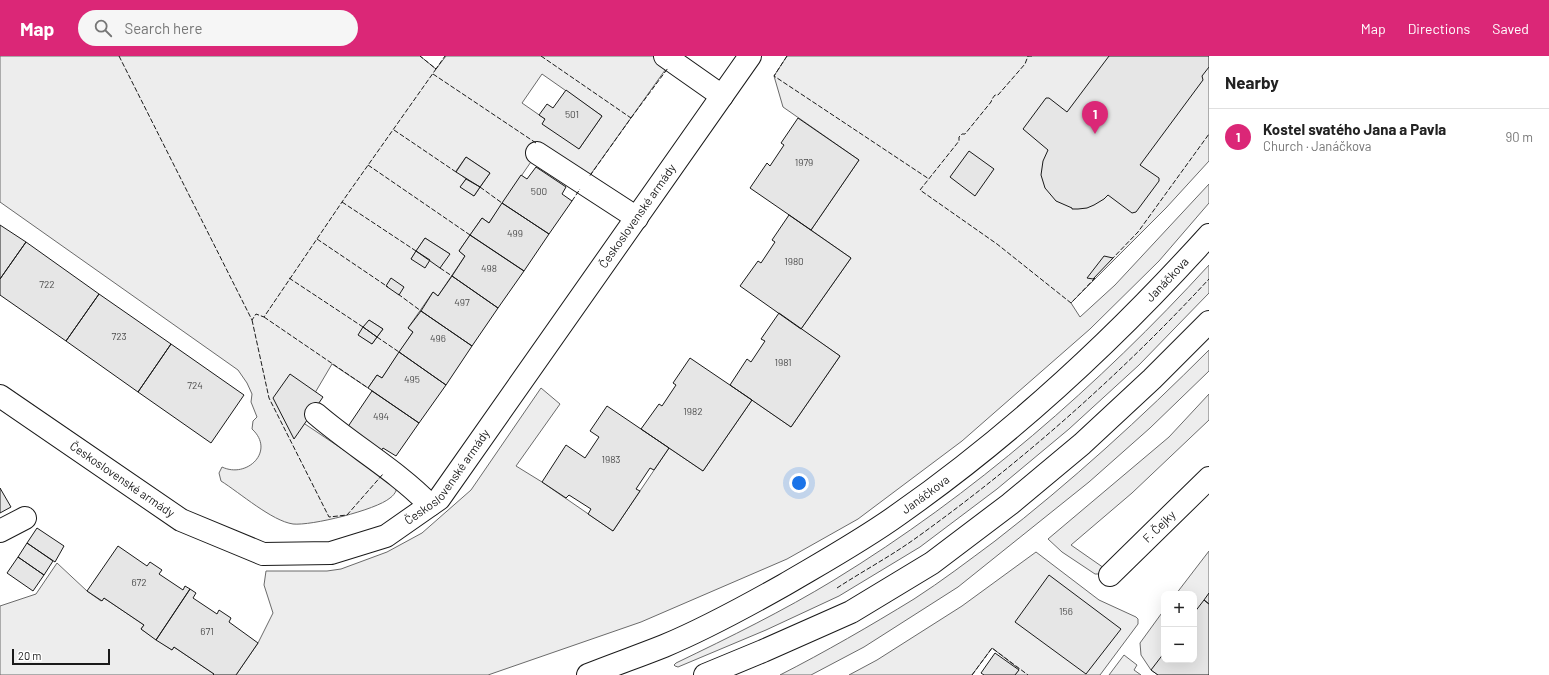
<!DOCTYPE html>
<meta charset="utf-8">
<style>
body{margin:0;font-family:Barlow,sans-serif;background:#f6f6f6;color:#222}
.controls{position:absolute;right:12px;bottom:12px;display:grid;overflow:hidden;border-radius:8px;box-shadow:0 4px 16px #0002}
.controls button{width:36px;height:36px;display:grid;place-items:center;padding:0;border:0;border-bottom:1px solid #e0e0e0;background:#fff;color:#222;font:20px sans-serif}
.scale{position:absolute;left:12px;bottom:10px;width:98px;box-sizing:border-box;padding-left:4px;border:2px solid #1a1a1a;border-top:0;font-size:11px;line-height:14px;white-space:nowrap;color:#1a1a1a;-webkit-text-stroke:3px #fff;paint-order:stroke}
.you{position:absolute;left:799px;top:427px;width:14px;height:14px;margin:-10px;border:3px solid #fff;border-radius:50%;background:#1a73e8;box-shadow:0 0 0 6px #1a73e833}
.badge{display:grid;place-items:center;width:26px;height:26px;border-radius:50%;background:#db2777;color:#fff;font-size:13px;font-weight:700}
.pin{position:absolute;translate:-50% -33px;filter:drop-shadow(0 1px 2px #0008)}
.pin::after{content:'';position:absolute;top:21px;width:14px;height:12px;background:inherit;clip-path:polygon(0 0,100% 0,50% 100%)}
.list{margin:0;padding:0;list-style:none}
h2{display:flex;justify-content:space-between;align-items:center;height:52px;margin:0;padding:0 16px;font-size:17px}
h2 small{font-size:13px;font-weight:400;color:#767676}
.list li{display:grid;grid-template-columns:26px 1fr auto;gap:12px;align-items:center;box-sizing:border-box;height:56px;padding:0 16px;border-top:1px solid #e0e0e0}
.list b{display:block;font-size:15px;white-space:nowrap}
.list p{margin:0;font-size:13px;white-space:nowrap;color:#767676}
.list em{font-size:13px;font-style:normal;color:#767676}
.icon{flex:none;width:22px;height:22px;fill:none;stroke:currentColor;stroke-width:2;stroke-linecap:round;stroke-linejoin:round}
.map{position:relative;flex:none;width:1209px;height:619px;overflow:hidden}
header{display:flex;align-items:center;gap:24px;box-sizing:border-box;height:56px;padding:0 20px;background:#db2777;color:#fff}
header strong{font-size:19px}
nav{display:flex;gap:22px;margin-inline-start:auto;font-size:14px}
.search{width:280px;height:36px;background:#f6f6f6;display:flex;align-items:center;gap:10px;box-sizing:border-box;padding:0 14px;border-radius:22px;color:#767676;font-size:15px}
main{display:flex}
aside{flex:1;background:#fff}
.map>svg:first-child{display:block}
.green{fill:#ededed;stroke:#6a6a6a;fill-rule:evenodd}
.building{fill:#e6e6e6;stroke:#1a1a1a}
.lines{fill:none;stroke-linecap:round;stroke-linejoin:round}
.minor-casing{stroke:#1a1a1a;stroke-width:24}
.major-casing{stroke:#1a1a1a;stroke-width:24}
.minor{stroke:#fff;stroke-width:22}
.major{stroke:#fff;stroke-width:22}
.fence{stroke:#1a1a1a;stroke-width:1;stroke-dasharray:5 2;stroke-linecap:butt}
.labels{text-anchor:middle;stroke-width:3;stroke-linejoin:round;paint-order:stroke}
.number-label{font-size:10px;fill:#4d4d4d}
.street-label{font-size:12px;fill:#1a1a1a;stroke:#fff}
</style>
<header>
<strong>Map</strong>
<div class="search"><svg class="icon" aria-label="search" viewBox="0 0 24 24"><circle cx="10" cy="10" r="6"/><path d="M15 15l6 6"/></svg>Search here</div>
<nav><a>Map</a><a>Directions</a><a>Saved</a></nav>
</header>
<main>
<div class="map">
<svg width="1209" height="619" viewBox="0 0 1209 619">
<rect width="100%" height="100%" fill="#fff"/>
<path class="green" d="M 0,0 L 420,0 L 436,13 L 446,0 L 654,0 L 668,10 L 588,122 L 537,97 L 489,167 L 482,162 L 459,195 L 465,200 L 438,240 L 433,236 L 408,272 L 413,276 L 382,322 L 377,319 L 368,332 L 332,308 L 299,364 L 396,429 L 396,435 C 395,437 393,440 390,442 C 376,454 311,470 293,468 C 272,465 240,437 221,425 L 219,417 L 222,411 C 247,423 276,395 252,373 L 253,365 L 257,361 L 251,346 L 252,338 L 247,327 L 238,314 L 0,146 ZM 542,18 L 602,60 L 579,93 L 545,63 L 522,47 ZM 466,101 L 490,117 L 474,140 L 461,131 L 466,123 L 456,115 ZM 425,182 L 450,198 L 430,204 L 411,203 ZM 369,264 L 383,273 L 372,288 L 359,279 Z
M 787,0 L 1209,0 L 1209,105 L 1166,152 L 1071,247 L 1080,261 L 1115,229 L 1209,128 L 1209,147 L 1159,205 L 1090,273 L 962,385 L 858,463 L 787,503 L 641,566 L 488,619 L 236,619 L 258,587 L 273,557 L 264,529 L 266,515 L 327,515 L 341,513 L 387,496 L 422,477 L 471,434 L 541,332 L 560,348 L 516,410 L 542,426 L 613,475 L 669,392 L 703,415 L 752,344 L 791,371 L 840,300 L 801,273 L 851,202 L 811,174 L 859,104 L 783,51 L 774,20 Z
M 1209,209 L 1209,237 L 1139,309 L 1069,373 L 997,433 L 920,491 L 839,540 L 766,574 L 678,611 L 675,610 L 674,609 L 676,607 C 730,581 783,555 834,524 C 973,439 1099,329 1209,209 Z
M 1209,294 L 1209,315 L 1150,372 L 1089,426 L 958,531 L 864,591 L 811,619 L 780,619 C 825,596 870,570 914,543 C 942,525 968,505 995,485 C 1071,426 1141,362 1209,294 Z
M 1209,338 L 1209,364 L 1132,437 L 1071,489 L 1104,512 L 1101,518 L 1095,518 L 1062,496 L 1048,483 L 1169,381 Z
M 1209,495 L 1209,619 L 1158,619 L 1151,614 L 1141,599 L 1140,587 L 1164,554 L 1164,604 L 1194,604 L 1194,538 L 1176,538 Z
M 1036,496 L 1099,544 L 1136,561 L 1138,563 L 1138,568 L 1100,619 L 1015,619 L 1019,613 L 992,592 L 972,619 L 849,619 L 877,604 L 962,550 Z
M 57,507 L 87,535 L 101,545 L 104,542 L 144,569 L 141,573 L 172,594 L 174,591 L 214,618 L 213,619 L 0,619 L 0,550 L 36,538 Z
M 1124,599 L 1137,609 L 1134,614 L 1141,619 L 1109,619 Z"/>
<path class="building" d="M 1109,0 L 1209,0 L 1209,11 L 1202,20 L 1203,24 L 1140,109 L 1159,122 L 1159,125 L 1136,156 L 1132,157 L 1108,139 L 1104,143 L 1094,149 L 1087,152 L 1078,153 L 1072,153 L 1072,152 L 1056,145 L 1045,132 L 1041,119 L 1043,105 L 1048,94 L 1023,73 L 1046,42 L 1049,42 L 1067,56 Z
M 566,34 L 602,60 L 579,93 L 542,68 L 545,63 L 539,59 L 547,48 L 553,52 Z
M 798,62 L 859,104 L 811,174 L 750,132 L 767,107 L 770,110 L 784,89 L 781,87 Z
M 969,95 L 994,113 L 975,140 L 950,121 Z
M 466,101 L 490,117 L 480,131 L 456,116 Z
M 536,111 L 566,131 L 562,138 L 572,145 L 549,178 L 502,147 L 521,119 L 527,123 Z
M 466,123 L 480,131 L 474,140 L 460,131 Z
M 502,147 L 549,178 L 524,215 L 470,179 L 482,162 L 489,167 Z
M 789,159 L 851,202 L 801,273 L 740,230 L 758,205 L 761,207 L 775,186 L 772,184 Z
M 0,169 L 26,186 L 0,223 Z
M 470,179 L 524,215 L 498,252 L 452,220 L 465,200 L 459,195 Z
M 425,182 L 450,198 L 440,212 L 416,195 Z
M 26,186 L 99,238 L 66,285 L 0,239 L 0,223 Z
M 416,195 L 430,204 L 425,212 L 411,203 Z
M 1104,200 L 1113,202 L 1093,223 L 1087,222 Z
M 452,220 L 498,252 L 472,290 L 421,255 L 433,236 L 438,240 Z
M 391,222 L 404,231 L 399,239 L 386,230 Z
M 99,238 L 171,288 L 138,336 L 66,285 Z
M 421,255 L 472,290 L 446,329 L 399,296 L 413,276 L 408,272 Z
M 779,257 L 840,300 L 791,371 L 730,329 L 747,303 L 751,306 L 765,285 L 761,283 Z
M 369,264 L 383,273 L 377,281 L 363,271 Z
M 363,271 L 377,281 L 372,288 L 358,279 Z
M 171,288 L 244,339 L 211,387 L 138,336 Z
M 399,296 L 446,329 L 419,367 L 368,332 L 377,319 L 382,322 Z
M 690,302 L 752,344 L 703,415 L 641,373 L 659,348 L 662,350 L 676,329 L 673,327 Z
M 290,318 L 323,341 L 294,383 L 273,342 Z
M 372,335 L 419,367 L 396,400 L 383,392 L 381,395 L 347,372 Z
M 607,350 L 669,392 L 654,414 L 650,412 L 636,433 L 640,435 L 613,475 L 588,458 L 591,453 L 569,439 L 566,442 L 542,426 L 566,389 L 585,402 L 599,381 L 590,375 Z
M 0,432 L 11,451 L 0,457 Z
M 37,472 L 64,490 L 55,506 L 27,487 Z
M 27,487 L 53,505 L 44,519 L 18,501 Z
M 118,490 L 147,510 L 150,506 L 162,514 L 159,518 L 183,534 L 185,530 L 190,533 L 156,584 L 141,573 L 144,569 L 104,542 L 102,545 L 87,535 Z
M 18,501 L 44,519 L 33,535 L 7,517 Z
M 1049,519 L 1121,573 L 1086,618 L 1015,566 Z
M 190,533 L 196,537 L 193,542 L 217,558 L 219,554 L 231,562 L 229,566 L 258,587 L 236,619 L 213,619 L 214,618 L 174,591 L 172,594 L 156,584 Z
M 1209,537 L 1209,548 L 1204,544 Z
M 1204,544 L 1209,548 L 1209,619 L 1158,619 L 1151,614 L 1164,597 L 1164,604 L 1194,604 L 1194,557 Z
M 995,597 L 1019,614 L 1015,619 L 984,619 L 981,617 Z"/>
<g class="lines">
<g class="minor-casing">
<g id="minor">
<path d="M 665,0 L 722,40"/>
<path d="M 537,97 L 637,162"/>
<path id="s1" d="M 0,340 L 181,464 L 263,498 L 331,497 L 386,480 L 439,443 L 750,0"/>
<path d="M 316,358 C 353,390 396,414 430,449"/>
<path d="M 0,475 L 25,462"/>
<path id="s2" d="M 1110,519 L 1209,422"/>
</g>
</g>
<g class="major-casing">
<g id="major">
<path id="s3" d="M 588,619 C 613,609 639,600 664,590 C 705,573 745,551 784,529 C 823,506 863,484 899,458 C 1013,378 1116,282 1209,179"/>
<path d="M 705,619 L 763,595 L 851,556 L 932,507 L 1010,448 L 1082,388 L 1152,323 L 1209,266"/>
</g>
</g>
<use href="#minor" class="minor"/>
<use href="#major" class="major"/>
<path class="fence" d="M 119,0 L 252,264 L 256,258 L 264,261 L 342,146 L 436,13 L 420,0
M 541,0 L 631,62 L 589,121
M 787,0 L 774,20 L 929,123
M 1032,0 L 1028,0 L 1025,8 L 998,39 L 995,39 L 992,43 L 991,46 L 965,78 L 962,78 L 959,81 L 959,85 L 920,134 L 997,188 L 1071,247 L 1095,222
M 435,12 L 436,13 L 445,0
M 433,18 L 536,87
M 631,62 L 668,12
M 394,74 L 456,116
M 368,109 L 470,179
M 480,131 L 502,147
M 572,145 L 580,133
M 342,146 L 416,195
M 317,183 L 388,231
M 1111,204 L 1138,176 L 1209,78
M 440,212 L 452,220
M 289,222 L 363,271
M 398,238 L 421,255
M 264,261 L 368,332
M 252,264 L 269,342 L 329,461 L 347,459 L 383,418
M 377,281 L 399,296
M 837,532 C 863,515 891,500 916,482 C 1022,406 1121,318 1209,223
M 972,619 L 992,592 L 1028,619"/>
</g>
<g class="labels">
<g class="number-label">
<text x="572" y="62">501</text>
<text x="804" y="110">1979</text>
<text x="539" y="139">500</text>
<text x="515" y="181">499</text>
<text x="794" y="209">1980</text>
<text x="489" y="216">498</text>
<text x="47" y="232">722</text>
<text x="462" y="250">497</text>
<text x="119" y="284">723</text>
<text x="438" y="286">496</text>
<text x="783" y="310">1981</text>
<text x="412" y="327">495</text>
<text x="195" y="333">724</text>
<text x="693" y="359">1982</text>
<text x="381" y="364">494</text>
<text x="611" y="407">1983</text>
<text x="139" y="530">672</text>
<text x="1066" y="559">156</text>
<text x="207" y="579">671</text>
</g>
<g class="street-label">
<text dy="4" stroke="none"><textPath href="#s1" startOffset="844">Československé armády</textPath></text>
<text dy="4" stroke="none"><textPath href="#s3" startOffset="708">Janáčkova</textPath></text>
<text dy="4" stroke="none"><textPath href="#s1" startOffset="520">Československé armády</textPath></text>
<text dy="4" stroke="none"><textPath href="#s1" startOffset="148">Československé armády</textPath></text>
<text dy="4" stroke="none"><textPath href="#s3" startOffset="384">Janáčkova</textPath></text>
<text dy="4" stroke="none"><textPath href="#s2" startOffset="69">F. Čejky</textPath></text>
</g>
</g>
</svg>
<div class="controls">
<button>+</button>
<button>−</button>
</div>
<div class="scale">20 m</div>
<div class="you"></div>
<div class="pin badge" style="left:1095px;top:78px">1</div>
</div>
<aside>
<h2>Nearby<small></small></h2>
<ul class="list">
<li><span class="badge">1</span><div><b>Kostel svatého Jana a Pavla</b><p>Church · Janáčkova</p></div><em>90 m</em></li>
</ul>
</aside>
</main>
